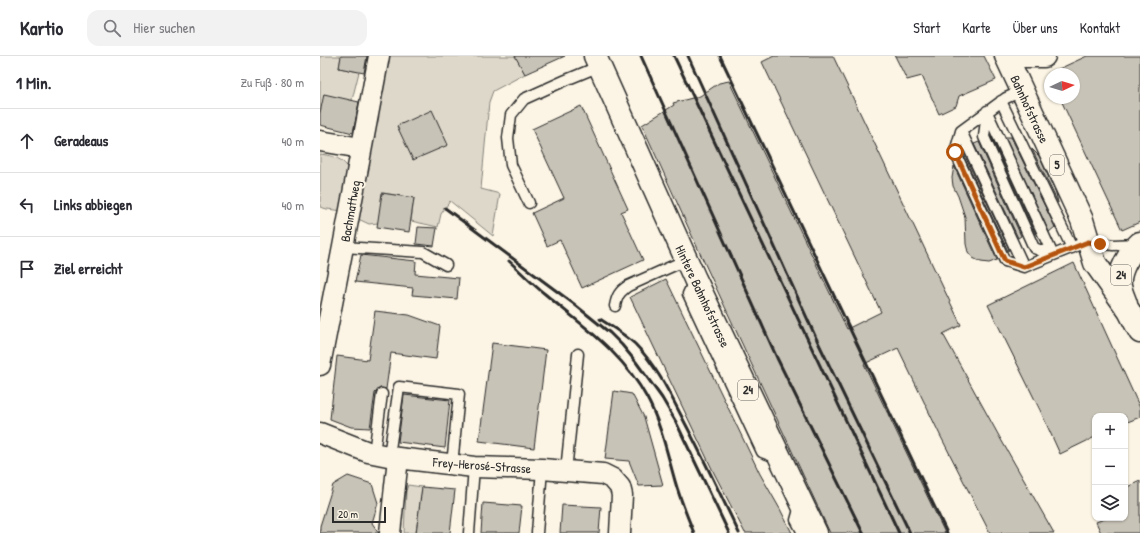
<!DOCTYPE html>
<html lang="de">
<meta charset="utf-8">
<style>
body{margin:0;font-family:"Patrick Hand",sans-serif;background:#f2f2f3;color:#2b2b33}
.controls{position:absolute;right:12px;bottom:12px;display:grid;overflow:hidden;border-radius:8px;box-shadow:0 1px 3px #0004}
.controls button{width:36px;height:36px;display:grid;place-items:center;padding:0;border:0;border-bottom:1px solid #e1e1e2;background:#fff;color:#2b2b33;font:20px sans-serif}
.compass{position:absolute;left:724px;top:12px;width:36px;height:36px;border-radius:50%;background:#fff;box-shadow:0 1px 3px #0004;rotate:86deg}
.scale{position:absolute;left:12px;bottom:10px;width:54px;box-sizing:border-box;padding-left:4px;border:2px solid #2b2b2b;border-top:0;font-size:11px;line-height:14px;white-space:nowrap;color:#2b2b2b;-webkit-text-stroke:3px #fcf5e5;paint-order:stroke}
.stop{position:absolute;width:12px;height:12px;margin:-9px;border:3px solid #b45309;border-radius:50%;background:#fff}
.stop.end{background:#b45309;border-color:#fff;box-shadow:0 1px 4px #0008}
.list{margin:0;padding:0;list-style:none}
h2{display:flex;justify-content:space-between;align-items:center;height:52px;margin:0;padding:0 16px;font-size:17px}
h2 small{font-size:13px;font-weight:400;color:#7c7c81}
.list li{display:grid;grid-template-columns:26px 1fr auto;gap:12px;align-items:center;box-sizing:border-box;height:64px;padding:0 16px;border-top:1px solid #e1e1e2}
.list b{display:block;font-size:15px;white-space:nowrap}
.list em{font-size:13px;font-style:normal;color:#7c7c81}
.icon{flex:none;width:22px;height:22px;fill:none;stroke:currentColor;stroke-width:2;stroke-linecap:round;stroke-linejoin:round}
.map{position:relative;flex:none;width:820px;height:477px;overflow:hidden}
header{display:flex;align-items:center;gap:24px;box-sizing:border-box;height:56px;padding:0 20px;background:#fff;border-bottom:1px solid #e1e1e2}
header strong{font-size:19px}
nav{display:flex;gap:22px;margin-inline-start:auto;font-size:14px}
.search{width:280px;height:36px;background:#f2f2f3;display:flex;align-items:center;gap:10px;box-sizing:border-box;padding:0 14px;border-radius:12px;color:#7c7c81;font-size:15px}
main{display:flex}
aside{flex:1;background:#fff}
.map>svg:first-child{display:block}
.green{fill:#ded8ca;stroke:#84827a}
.building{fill:#c8c3b7;stroke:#2b2b2b}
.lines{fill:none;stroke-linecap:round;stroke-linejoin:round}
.service-casing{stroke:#2b2b2b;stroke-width:13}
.minor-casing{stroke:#2b2b2b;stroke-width:23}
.secondary-casing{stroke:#2b2b2b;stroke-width:25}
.primary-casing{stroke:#2b2b2b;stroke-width:25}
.service{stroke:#fcf5e5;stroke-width:10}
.minor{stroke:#fcf5e5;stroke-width:20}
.secondary{stroke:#fcf5e5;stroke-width:22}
.primary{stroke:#fcf5e5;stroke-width:22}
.rail{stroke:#2b2b2b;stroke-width:3}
.route{stroke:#b45309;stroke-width:5}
.labels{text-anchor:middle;stroke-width:4;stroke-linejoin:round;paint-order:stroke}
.shield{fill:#fcf5e5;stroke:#6a6863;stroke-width:1}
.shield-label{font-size:12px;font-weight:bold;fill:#2b2b2b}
.street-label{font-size:13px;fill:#2b2b2b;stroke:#fcf5e5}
</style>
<header>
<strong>Kartio</strong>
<div class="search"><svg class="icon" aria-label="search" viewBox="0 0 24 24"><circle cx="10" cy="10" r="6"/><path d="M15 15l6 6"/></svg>Hier suchen</div>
<nav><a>Start</a><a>Karte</a><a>Über uns</a><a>Kontakt</a></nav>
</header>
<main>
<aside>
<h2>1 Min.<small>Zu Fuß · 80 m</small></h2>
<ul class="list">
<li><svg class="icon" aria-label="ahead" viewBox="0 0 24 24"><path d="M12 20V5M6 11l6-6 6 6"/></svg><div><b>Geradeaus</b></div><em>40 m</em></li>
<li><svg class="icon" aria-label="left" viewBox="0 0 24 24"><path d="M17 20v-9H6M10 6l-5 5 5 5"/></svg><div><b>Links abbiegen</b></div><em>40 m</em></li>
<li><svg class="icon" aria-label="arrive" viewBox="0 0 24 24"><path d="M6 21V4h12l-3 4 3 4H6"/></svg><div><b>Ziel erreicht</b></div></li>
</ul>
</aside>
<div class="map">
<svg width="820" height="477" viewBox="0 0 820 477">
<rect width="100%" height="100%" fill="#fcf5e5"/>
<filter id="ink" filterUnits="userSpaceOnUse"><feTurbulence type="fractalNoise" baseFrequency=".025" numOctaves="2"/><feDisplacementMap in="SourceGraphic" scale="8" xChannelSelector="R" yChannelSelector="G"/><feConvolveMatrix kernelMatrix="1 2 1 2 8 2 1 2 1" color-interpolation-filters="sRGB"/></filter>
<g filter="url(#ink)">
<path class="green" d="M 0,0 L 21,0 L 19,12 L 39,16 L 32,44 L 0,57 Z
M 65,0 L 196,0 L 205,18 L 173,35 L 169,46 L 161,133 L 180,138 L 173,180 L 130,145 L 121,158 L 118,171 L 91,165 L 94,142 L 63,137 L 58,167 L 49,168 L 34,161 Z
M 0,98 C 14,100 23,102 30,115 L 23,155 L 7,153 L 0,151 Z
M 88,429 L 102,431 L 96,477 L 84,477 L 86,435 Z"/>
<path class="building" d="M 21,0 L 47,0 L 44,17 L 19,12 Z
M 195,0 L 245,0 L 205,18 Z
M 454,0 L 513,0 L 641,269 L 623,278 L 679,380 L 734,477 L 670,477 L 620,379 L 578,292 L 544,308 L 625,477 L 510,477 L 378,193 L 322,69 L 354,49 L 353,47 L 380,40 L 399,27 L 409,25 L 527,273 L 561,256 L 442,6 Z
M 575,0 L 664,0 L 676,24 L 639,40 L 636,50 L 619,58 L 602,20 L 587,24 Z
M 767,0 L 820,0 L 820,166 L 802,174 L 740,42 L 754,42 L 754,18 L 730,18 L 730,22 L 728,18 Z
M 4,38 L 39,46 L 33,77 L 0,69 L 0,57 Z
M 261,50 L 308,153 L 301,156 L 323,204 L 262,232 L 240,184 L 227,190 L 212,157 L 244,142 L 212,73 Z
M 112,54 L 128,89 L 93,104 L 77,70 Z
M 671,81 L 672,81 L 716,178 L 715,178 Z
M 685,81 L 691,81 L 735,171 L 729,176 Z
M 659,86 L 701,180 L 698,182 L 654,88 Z
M 712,93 L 719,100 L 736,137 L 738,147 Z
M 643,96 L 689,193 L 688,195 L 642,97 Z
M 634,110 L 677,204 L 669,207 L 661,206 L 653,202 L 648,196 L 646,188 L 645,161 L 638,140 L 633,130 L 632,122 Z
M 62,137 L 94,142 L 89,176 L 57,171 Z
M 98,171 L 117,172 L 114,190 L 96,188 Z
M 41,199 L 96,205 L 95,218 L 139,222 L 137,243 L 92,239 L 93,232 L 35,226 Z
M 754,207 L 820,352 L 820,361 L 805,367 L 805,360 L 775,360 L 775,381 L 740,398 L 720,354 L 668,249 Z
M 346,223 L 440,418 L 460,453 L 472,477 L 425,477 L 394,417 L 310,241 Z
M 55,255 L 89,259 L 120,270 L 116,303 L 71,297 L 66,333 L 60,332 L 55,337 L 50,372 L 31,371 L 10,363 L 17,300 L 48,304 Z
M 172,287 L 226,294 L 214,392 L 159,385 Z
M 294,335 L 312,338 L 324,361 L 343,429 L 319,430 L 309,405 L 285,403 Z
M 84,339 L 130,344 L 125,392 L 78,386 Z
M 28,420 L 52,428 L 58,447 L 52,467 L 59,477 L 0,477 L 0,470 L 13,429 Z
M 820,425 L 820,477 L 781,477 L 776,466 L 787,462 L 805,462 L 805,432 Z
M 102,431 L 135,434 L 130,477 L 96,477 Z
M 163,447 L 202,450 L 199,477 L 161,477 Z
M 242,449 L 281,451 L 279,477 L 240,477 Z"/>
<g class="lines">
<g class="service-casing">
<path id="service" d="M 702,35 L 686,42 L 641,75 L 635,96 L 685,205 L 704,211 L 768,185 L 793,189 L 817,188
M 681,45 L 752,192
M 667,55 L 664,81 L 714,192 L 733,199
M 667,56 L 733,199
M 641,75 L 704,211
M 209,147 L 191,109 L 188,82 L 191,59 L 204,43 L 246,24 L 280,10
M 23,191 L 103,196 L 126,209
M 374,225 L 368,238 L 442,396 L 458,402
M 295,250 C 297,240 299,236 308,230 L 366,204
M 54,397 L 62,338
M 69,400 L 79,331 L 139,338 L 132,409
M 246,415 L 258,298
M 480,450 L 476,464 L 483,477
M 149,477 L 154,411
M 217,477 L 222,413"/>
</g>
<g class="minor-casing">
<path id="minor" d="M 0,85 L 41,92
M 0,309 L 23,191 L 59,0
M 0,377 L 48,396 L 78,402 L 154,411 L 222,413 L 283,418 L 293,423 L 300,431 L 302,439 L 300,477
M 70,477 L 78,402"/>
</g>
<g class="secondary-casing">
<path id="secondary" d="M 697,0 L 724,0"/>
</g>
<g class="primary-casing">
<path id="primary" d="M 275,0 L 375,223 L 496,477
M 686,0 L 762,164 L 775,207 L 809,255 L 820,276
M 806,248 C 804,242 801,236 800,230 C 798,215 810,196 820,187"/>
</g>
<use href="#service" class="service"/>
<use href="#minor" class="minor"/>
<use href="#secondary" class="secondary"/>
<use href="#primary" class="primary"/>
<path class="rail" d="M 321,0 L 457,302 L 543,477
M 354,0 L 579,477
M 368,0 L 497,284 L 590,477
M 400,0 L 627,477
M 125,152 L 254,248 L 290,277 L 302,289 L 316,306 L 342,342 L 356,366 L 409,477
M 189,205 C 201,216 212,228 225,238 C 263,270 303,297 327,342 C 341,368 347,397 355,425 C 360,443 367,460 374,477
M 280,263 C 292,271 304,278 315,288 C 337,310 351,340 365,367 C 384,403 401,440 419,477"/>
</g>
</g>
<g class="lines" filter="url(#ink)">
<path class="route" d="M 635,96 L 685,205 L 704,211 L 768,186 L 780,188"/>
</g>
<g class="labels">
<g class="shield">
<rect x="730" y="99" width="14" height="20" rx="3"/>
<rect x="791" y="209" width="20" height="20" rx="3"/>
<rect x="418" y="324" width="20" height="20" rx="3"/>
</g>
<g class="shield-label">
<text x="737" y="113">5</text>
<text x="801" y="223">24</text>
<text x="428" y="338">24</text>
</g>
<g class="street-label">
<text transform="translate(710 53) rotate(65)" y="5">Bahnhofstrasse</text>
<text transform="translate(30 155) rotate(-80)" y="5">Bachmattweg</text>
<text transform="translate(383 240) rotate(65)" y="5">Hintere Bahnhofstrasse</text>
<text transform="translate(162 409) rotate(4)" y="5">Frey-Herosé-Strasse</text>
</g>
</g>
</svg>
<div class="controls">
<button>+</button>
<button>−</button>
<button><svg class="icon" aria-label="layers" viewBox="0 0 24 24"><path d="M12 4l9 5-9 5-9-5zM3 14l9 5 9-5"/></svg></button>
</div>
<svg class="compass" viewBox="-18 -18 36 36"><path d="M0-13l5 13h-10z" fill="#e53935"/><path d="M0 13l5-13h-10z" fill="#7c7c81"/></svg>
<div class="scale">20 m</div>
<div class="stop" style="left:635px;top:96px"></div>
<div class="stop end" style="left:780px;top:188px"></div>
</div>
</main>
